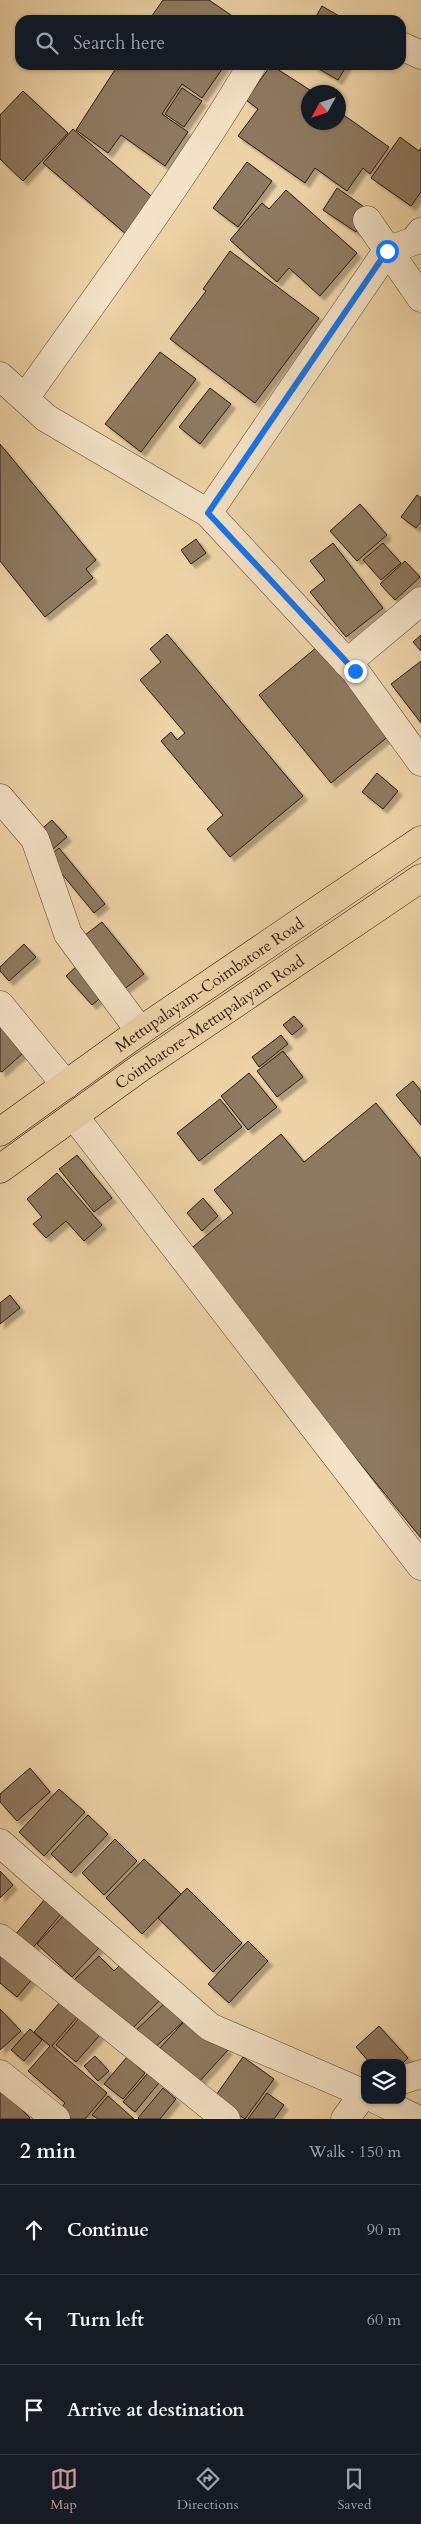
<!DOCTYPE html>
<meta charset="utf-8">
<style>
body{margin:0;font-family:Cardo,serif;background:#242831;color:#f1f3f6}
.controls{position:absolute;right:15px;bottom:15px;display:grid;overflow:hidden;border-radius:10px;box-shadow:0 1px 4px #0004}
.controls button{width:45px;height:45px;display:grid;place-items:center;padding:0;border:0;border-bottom:1px solid #363941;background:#171b24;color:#f1f3f6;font:25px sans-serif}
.compass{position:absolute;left:301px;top:85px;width:45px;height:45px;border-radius:50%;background:#171b24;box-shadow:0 1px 4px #0004;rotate:230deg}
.stop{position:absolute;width:15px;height:15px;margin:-11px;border:4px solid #1a73e8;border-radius:50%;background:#fff}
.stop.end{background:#1a73e8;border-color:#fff;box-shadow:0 1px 5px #0008}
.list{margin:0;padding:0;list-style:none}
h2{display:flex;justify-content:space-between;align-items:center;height:65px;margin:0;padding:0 20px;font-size:21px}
h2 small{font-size:16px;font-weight:400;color:#9ea1a6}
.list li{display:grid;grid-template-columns:32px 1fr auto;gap:15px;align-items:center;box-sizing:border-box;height:90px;padding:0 20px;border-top:1px solid #363941}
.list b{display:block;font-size:19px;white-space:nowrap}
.list em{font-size:16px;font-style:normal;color:#9ea1a6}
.icon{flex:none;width:28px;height:28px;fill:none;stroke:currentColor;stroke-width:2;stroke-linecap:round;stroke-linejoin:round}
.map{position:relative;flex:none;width:421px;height:2119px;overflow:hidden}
.search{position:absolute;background:#171b24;box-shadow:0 1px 4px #0004;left:15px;right:15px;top:15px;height:55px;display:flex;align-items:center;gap:12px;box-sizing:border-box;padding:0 18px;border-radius:15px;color:#9ea1a6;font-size:19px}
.sheet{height:335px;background:#171b24}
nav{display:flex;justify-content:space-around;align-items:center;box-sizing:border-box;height:70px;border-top:1px solid #363941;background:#171b24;font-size:14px;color:#9ea1a6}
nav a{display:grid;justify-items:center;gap:2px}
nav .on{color:#c59692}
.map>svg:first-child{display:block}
.building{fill:#8e7a60;stroke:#281a14;filter:url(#shadow)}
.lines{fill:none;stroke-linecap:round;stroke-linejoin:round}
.minor-casing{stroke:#594838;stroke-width:29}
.highway-casing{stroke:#281a14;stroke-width:29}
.minor{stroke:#f3e2c5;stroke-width:28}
.highway{stroke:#edd3a6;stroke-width:28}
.route{stroke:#1a73e8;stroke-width:6}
.labels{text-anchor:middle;stroke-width:4;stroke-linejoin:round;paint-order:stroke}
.street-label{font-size:16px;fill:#281a14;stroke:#f3e2c5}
</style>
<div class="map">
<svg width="421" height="2119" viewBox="0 0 421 2119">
<defs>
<filter id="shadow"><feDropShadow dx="4.5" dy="4.5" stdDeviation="1" flood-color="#0004"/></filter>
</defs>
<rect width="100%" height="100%" fill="#edd3a6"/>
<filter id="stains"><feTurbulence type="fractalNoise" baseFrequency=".004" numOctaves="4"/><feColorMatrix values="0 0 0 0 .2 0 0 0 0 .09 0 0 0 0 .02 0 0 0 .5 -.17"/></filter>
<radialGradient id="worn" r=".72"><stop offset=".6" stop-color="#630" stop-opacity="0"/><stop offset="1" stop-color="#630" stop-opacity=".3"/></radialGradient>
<path class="building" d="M 163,0 L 209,0 L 238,20 L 149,20 Z
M 322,6 L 346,20 L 314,20 Z
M 118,65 L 225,65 L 202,98 L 182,84 L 162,114 L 188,132 L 165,166 L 121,135 L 108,153 L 76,130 Z
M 271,65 L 313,92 L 308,92 L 308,122 L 338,122 L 338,111 L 389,147 L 370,174 L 363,168 L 347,191 L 315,168 L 305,183 L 238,136 L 258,109 L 246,100 Z
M 312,65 L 347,65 L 338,80 Z
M 182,88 L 202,101 L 184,127 L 165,114 Z
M 23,91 L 68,133 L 23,181 L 0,159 L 0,115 Z
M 73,129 L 157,201 L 127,235 L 43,163 Z
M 400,137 L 419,151 L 421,148 L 421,192 L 411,206 L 371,178 Z
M 247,162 L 272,181 L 238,227 L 213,208 Z
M 337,188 L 370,211 L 356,232 L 323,210 Z
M 286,190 L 357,253 L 320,296 L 289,268 L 277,282 L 230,240 L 262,203 L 269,209 Z
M 230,251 L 319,318 L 255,403 L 170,339 L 206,291 L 203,289 Z
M 160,352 L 196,379 L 141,452 L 105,424 Z
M 210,388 L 231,404 L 200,444 L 179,427 Z
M 0,444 L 96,560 L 86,569 L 93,578 L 45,617 L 0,561 Z
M 417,495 L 421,498 L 421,522 L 416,528 L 401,517 Z
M 360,504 L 387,535 L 357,561 L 330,531 Z
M 196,539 L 206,553 L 191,564 L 181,550 Z
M 333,543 L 383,608 L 346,637 L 310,592 L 325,580 L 310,561 Z
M 383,543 L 401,563 L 381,580 L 363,560 Z
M 405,561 L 420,577 L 395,600 L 380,584 Z
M 167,634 L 303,796 L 230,857 L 207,829 L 223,815 L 161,741 L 171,732 L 177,740 L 185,733 L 140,680 L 161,662 L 150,649 Z
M 421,635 L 421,651 L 413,642 Z
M 317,647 L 390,735 L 331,783 L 259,695 Z
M 421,661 L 421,723 L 391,684 Z
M 377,773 L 398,791 L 383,809 L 362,792 Z
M 52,820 L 67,837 L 53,849 L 38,832 Z
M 59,848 L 105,904 L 94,913 L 48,857 Z
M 102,922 L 144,974 L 123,990 L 81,938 Z
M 24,944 L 36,957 L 9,981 L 0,971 L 0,967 Z
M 78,965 L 104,995 L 92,1005 L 66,976 Z
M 0,1011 L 31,1046 L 2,1072 L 0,1071 Z
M 294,1016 L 303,1026 L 292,1035 L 283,1025 Z
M 281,1035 L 288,1044 L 259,1067 L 252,1057 Z
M 283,1051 L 303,1077 L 277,1097 L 257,1071 Z
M 249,1073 L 277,1107 L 248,1130 L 221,1096 Z
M 413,1081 L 421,1091 L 421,1125 L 396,1095 Z
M 220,1099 L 242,1127 L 199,1161 L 177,1133 Z
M 376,1103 L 421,1159 L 421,1538 L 187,1252 L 233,1213 L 214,1190 L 281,1134 L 304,1162 Z
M 77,1155 L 112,1198 L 94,1212 L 59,1169 Z
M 57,1173 L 102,1225 L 84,1241 L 66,1221 L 46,1238 L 33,1224 L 42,1217 L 27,1199 Z
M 203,1198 L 218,1216 L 202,1231 L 187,1213 Z
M 10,1295 L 20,1308 L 0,1324 L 0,1303 Z
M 30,1768 L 50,1792 L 17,1821 L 0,1802 L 0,1794 Z
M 59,1789 L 85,1812 L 44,1856 L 19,1832 Z
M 88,1815 L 108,1834 L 71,1873 L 51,1854 Z
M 115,1839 L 137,1861 L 104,1895 L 82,1873 Z
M 144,1859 L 181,1894 L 142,1934 L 106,1898 Z
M 0,1871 L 13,1885 L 0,1898 Z
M 187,1888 L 242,1943 L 213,1972 L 158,1918 Z
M 44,1900 L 61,1914 L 31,1950 L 15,1935 Z
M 64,1915 L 99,1948 L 72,1977 L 37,1944 Z
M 248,1941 L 268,1961 L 229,2003 L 208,1984 Z
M 0,1948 L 34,1977 L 17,1997 L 0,1983 Z
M 99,1956 L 114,1971 L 128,1957 L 166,1994 L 128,2033 L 74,1980 Z
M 61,2001 L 78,2016 L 52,2046 L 107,2093 L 85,2119 L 60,2119 L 55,2115 L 65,2103 L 28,2071 L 50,2046 L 34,2032 Z
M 167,2001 L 185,2020 L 152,2050 L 135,2031 Z
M 0,2009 L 21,2031 L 0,2050 Z
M 190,2015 L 228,2050 L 198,2083 L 160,2048 Z
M 80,2017 L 100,2035 L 76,2062 L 56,2045 Z
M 379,2026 L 408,2058 L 402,2064 L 370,2063 L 356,2047 Z
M 30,2029 L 42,2040 L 24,2061 L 11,2050 Z
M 95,2056 L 109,2071 L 98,2081 L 84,2066 Z
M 127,2057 L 145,2073 L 123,2099 L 104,2084 Z
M 243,2057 L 274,2079 L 245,2119 L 214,2098 Z
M 148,2073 L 159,2083 L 135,2112 L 123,2102 Z
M 0,2088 L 30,2118 L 29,2119 L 0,2119 Z
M 163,2088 L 176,2099 L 160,2119 L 139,2119 L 138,2118 Z
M 267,2093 L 284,2105 L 274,2119 L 248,2119 Z
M 108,2096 L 134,2119 L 98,2119 L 92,2115 Z"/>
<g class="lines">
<g class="minor-casing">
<path id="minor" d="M 401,46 L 421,55
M 367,220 L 421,298
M 0,376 L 46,418 L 208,513 L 355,671 L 421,762
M 25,398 C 102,289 183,181 252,65
M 208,513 L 387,251 L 414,241 L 421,232
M 347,663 L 421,601
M 0,798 L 35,839 L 68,934 L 140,1031
M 0,1005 L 66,1085
M 74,1116 L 421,1566
M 0,1843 L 210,2027 L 365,2094
M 0,1938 L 226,2119
M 0,2074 L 56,2119
M 402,2080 L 421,2074
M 377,2100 L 417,2119
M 345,2119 L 365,2092"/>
</g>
<g class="highway-casing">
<g id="highway">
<path id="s1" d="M 0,1132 L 140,1031 L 421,840"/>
<path id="s2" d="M 0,1169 L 140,1068 L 421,878"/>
</g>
</g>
<use href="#minor" class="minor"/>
<use href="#highway" class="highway"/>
</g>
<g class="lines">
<path class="route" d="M 355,671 L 208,513 L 387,251"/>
</g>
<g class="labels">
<g class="street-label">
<text dy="6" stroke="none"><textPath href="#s1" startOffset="256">Mettupalayam-Coimbatore Road</textPath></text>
<text dy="6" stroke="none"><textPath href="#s2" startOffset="256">Coimbatore-Mettupalayam Road</textPath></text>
</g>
</g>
<rect width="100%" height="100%" filter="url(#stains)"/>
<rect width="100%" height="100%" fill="url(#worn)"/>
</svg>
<div class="controls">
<button><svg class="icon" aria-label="layers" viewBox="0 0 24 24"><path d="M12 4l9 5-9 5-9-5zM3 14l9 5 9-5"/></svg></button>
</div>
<svg class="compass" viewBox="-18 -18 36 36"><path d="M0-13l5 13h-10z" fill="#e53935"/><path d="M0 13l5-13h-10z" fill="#9ea1a6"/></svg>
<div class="stop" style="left:387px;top:251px"></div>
<div class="stop end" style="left:355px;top:671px"></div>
<div class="search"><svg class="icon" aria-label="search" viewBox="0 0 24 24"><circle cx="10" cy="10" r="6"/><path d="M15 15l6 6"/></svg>Search here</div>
</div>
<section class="sheet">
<h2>2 min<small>Walk · 150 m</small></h2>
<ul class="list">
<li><svg class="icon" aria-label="ahead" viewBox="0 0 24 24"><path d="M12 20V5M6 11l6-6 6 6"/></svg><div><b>Continue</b></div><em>90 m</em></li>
<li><svg class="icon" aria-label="left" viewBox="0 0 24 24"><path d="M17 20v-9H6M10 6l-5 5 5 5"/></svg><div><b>Turn left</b></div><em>60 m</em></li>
<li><svg class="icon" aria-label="arrive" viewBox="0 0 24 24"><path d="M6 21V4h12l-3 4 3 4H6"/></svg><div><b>Arrive at destination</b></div></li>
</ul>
</section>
<nav>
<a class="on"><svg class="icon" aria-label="map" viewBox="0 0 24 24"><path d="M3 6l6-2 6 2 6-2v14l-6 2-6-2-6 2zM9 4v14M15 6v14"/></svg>Map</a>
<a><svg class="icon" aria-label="directions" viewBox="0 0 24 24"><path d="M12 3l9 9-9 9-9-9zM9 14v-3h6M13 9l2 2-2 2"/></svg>Directions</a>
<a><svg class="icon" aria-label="saved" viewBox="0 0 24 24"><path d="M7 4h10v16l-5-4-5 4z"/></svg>Saved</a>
</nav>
